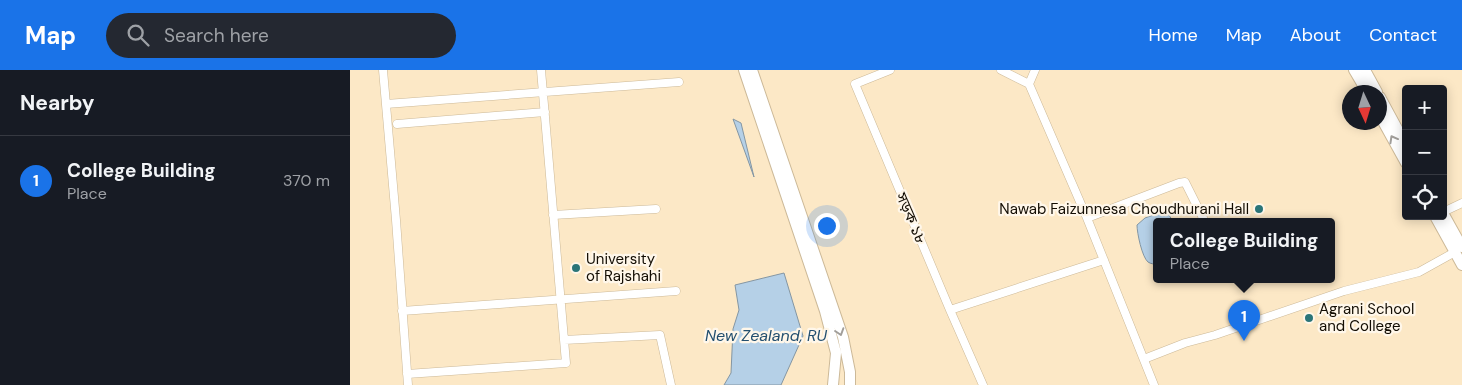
<!DOCTYPE html>
<meta charset="utf-8">
<style>
body{margin:0;font-family:"DM Sans","Noto Sans Bengali",sans-serif;background:#242831;color:#f1f3f6}
.controls{position:absolute;right:15px;top:15px;display:grid;overflow:hidden;border-radius:5px;box-shadow:0 2px 12px #0003}
.controls button{width:45px;height:45px;display:grid;place-items:center;padding:0;border:0;border-bottom:1px solid #363941;background:#171b24;color:#f1f3f6;font:25px sans-serif}
.compass{position:absolute;left:992px;top:15px;width:45px;height:45px;border-radius:50%;background:#171b24;box-shadow:0 2px 12px #0003;rotate:176deg}
.you{position:absolute;left:476px;top:155px;width:18px;height:18px;margin:-12px;border:4px solid #fff;border-radius:50%;background:#1a73e8;box-shadow:0 0 0 8px #1a73e833}
.badge{display:grid;place-items:center;width:32px;height:32px;border-radius:50%;background:#1a73e8;color:#fff;font-size:16px;font-weight:700}
.pin{position:absolute;translate:-50% -41px;filter:drop-shadow(0 1px 2px #0008)}
.pin::after{content:'';position:absolute;top:26px;width:18px;height:15px;background:inherit;clip-path:polygon(0 0,100% 0,50% 100%)}
.popup{position:absolute;left:803px;top:148px;width:182px;height:65px;box-sizing:border-box;display:grid;place-content:center;border-radius:5px;background:#171b24;filter:drop-shadow(0 1px 4px #0005);font-size:16px;white-space:nowrap;color:#9ea1a6}
.popup b{font-size:19px;color:#f1f3f6}
.popup::after{content:'';position:absolute;left:50%;top:100%;margin-left:-10px;border:10px solid transparent;border-top-color:#171b24}
.list{margin:0;padding:0;list-style:none}
h2{display:flex;justify-content:space-between;align-items:center;height:65px;margin:0;padding:0 20px;font-size:21px}
h2 small{font-size:16px;font-weight:400;color:#9ea1a6}
.list li{display:grid;grid-template-columns:32px 1fr auto;gap:15px;align-items:center;box-sizing:border-box;height:90px;padding:0 20px;border-top:1px solid #363941}
.list b{display:block;font-size:19px;white-space:nowrap}
.list p{margin:0;font-size:16px;white-space:nowrap;color:#9ea1a6}
.list em{font-size:16px;font-style:normal;color:#9ea1a6}
.icon{flex:none;width:28px;height:28px;fill:none;stroke:currentColor;stroke-width:2;stroke-linecap:round;stroke-linejoin:round}
.map{position:relative;flex:none;width:1112px;height:315px;overflow:hidden}
header{display:flex;align-items:center;gap:30px;box-sizing:border-box;height:70px;padding:0 25px;background:#1a73e8;color:#fff}
header strong{font-size:24px}
nav{display:flex;gap:28px;margin-inline-start:auto;font-size:18px}
.search{width:350px;height:45px;background:#242831;display:flex;align-items:center;gap:12px;box-sizing:border-box;padding:0 18px;border-radius:28px;color:#9ea1a6;font-size:19px}
main{display:flex}
aside{flex:1;background:#171b24}
.map>svg:first-child{display:block}
.water{fill:#b5d0e7;stroke:#8496a3}
.lines{fill:none;stroke-linecap:round;stroke-linejoin:round}
.minor-casing{stroke:#ccb998;stroke-width:9}
.major-casing{stroke:#ccb998;stroke-width:12}
.minor{stroke:#fff;stroke-width:8}
.major{stroke:#fff;stroke-width:10}
.oneway{stroke:#a19e9a}
.poi-dot{fill:#2b7578;stroke:#fff7ea;stroke-width:2}
.labels{text-anchor:middle;stroke-width:4.5;stroke-linejoin:round;paint-order:stroke}
.poi-label{font-size:15px;fill:#130d03;stroke:#fff7ea;text-anchor:start}
.street-label{font-size:15px;fill:#130d03;stroke:#fff7ea}
.water-label{font-size:16px;font-style:italic;fill:#234f6f;stroke:#fff7ea}
</style>
<header>
<strong>Map</strong>
<div class="search"><svg class="icon" aria-label="search" viewBox="0 0 24 24"><circle cx="10" cy="10" r="6"/><path d="M15 15l6 6"/></svg>Search here</div>
<nav><a>Home</a><a>Map</a><a>About</a><a>Contact</a></nav>
</header>
<main>
<aside>
<h2>Nearby<small></small></h2>
<ul class="list">
<li><span class="badge">1</span><div><b>College Building</b><p>Place</p></div><em>370 m</em></li>
</ul>
</aside>
<div class="map">
<svg width="1112" height="315" viewBox="0 0 1112 315">
<rect width="100%" height="100%" fill="#fce8c6"/>
<path class="water" d="M 383,49 L 391,53 L 404,107 Z
M 812,142 L 818,143 L 823,152 L 806,152 L 806,194 C 804,194 801,194 798,192 C 792,187 787,163 787,155 L 795,148 Z
M 434,203 L 453,266 L 431,315 L 374,315 L 381,303 L 383,259 L 389,240 L 385,215 Z"/>
<g class="lines">
<g class="minor-casing">
<path id="minor" d="M 33,0 L 46,150 L 58,315
M 540,0 L 505,14 L 600,240 L 633,315
M 651,0 L 679,14 L 737,148 L 804,315
M 679,14 L 685,0
M 36,34 L 329,12
M 47,54 L 195,42
M 1093,142 L 1112,133
M 203,145 L 306,139
M 737,148 L 829,113 L 835,112 L 855,152
M 600,240 L 754,190
M 52,241 L 326,221
M 214,270 L 310,265 L 321,315
M 794,289 L 835,273 L 865,265 L 994,221 L 1069,202 L 1105,182
M 57,304 L 216,293 L 191,0"/>
</g>
<g class="major-casing">
<path id="major" d="M 394,0 L 475,241 L 486,283 L 483,315
M 402,0 L 493,267 L 500,302 L 500,315
M 1004,0 L 1017,22
M 1015,0 L 1027,22
M 1030,27 L 1056,75
M 1030,46 L 1056,93
M 1093,143 L 1112,177
M 1085,146 L 1112,195"/>
</g>
<use href="#minor" class="minor"/>
<use href="#major" class="major"/>
</g>
<defs><path id="oneway-chevron" d="M-2-3.5L2.5 0L-2 3.5" fill="none" stroke-width="1.6" stroke-linecap="round" stroke-linejoin="round" transform="scale(1.25)"/></defs>
<g class="oneway">
<use href="#oneway-chevron" transform="translate(1043 69) rotate(-119)"/>
<use href="#oneway-chevron" transform="translate(490 262) rotate(72)"/>
</g>
<g class="poi-dot">
<circle cx="909" cy="139" r="5"/>
<circle cx="226" cy="198" r="5"/>
<circle cx="959" cy="248" r="5"/>
</g>
<g class="labels">
<g class="poi-label">
<text x="899" y="144" text-anchor="end">Nawab Faizunnesa Choudhurani Hall</text>
<text x="236" y="194">University<tspan x="236" dy="17">of Rajshahi</tspan></text>
<text x="969" y="244">Agrani School<tspan x="969" dy="17">and College</tspan></text>
</g>
<g class="street-label">
<text transform="translate(561 148) rotate(67)" y="5">সড়ক ১৮</text>
</g>
<g class="water-label">
<text x="416" y="271">New Zealand, RU</text>
</g>
</g>
</svg>
<div class="controls">
<button>+</button>
<button>−</button>
<button><svg class="icon" aria-label="locate" viewBox="0 0 24 24"><circle cx="12" cy="12" r="6"/><path d="M12 2v4M12 18v4M2 12h4M18 12h4"/></svg></button>
</div>
<svg class="compass" viewBox="-18 -18 36 36"><path d="M0-13l5 13h-10z" fill="#e53935"/><path d="M0 13l5-13h-10z" fill="#9ea1a6"/></svg>
<div class="you"></div>
<div class="pin badge" style="left:894px;top:271px">1</div>
<div class="popup"><b>College Building</b>Place</div>
</div>
</main>
